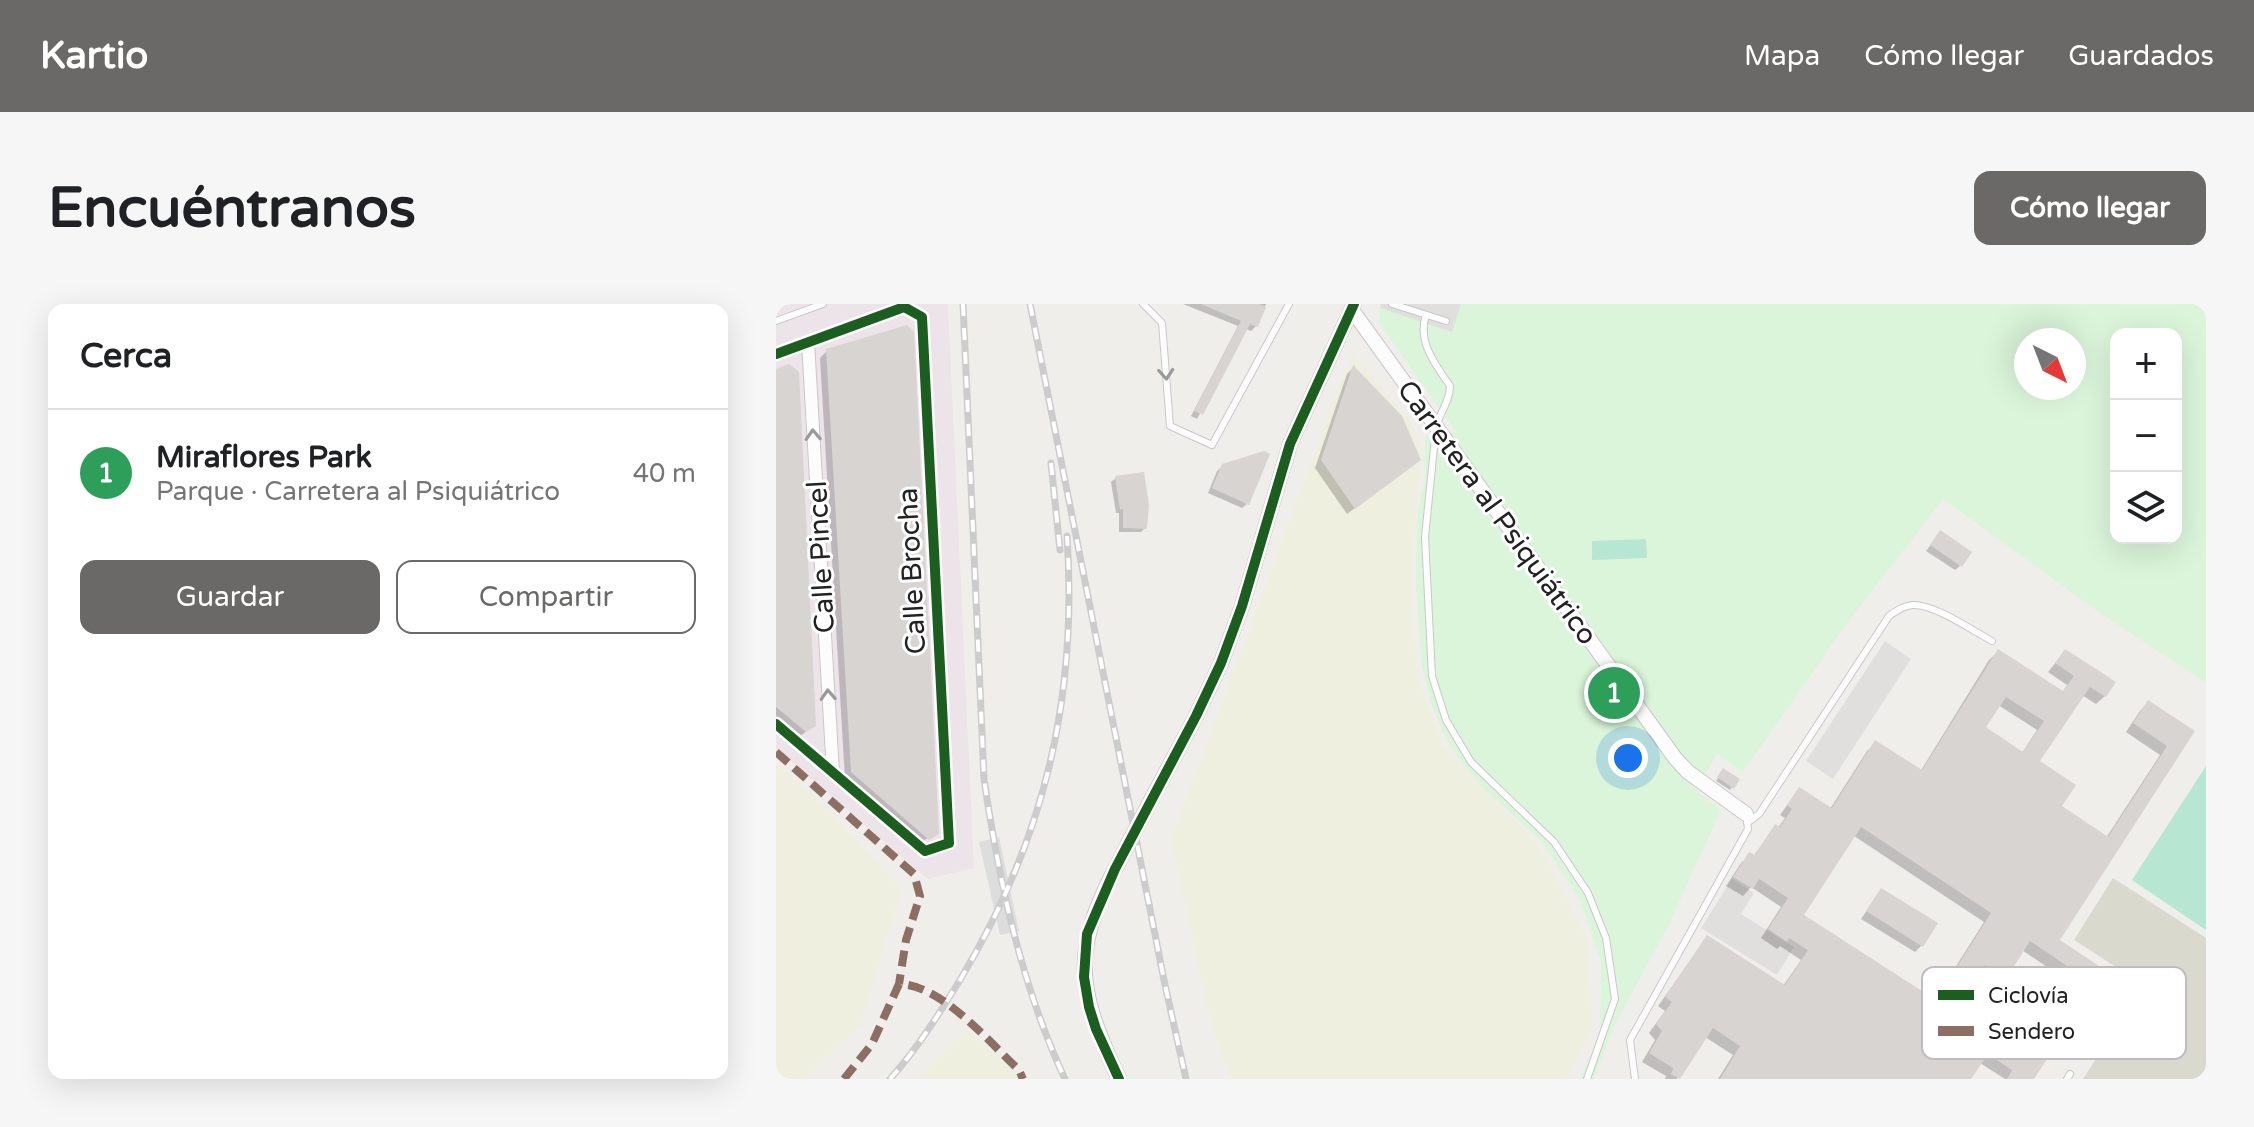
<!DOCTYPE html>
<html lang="es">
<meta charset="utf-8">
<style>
body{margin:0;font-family:"Varela Round",sans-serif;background:#f6f6f6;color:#202124}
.controls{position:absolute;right:24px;top:24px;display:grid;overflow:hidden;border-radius:16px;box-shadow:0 8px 32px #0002}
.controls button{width:72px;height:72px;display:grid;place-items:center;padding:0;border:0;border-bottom:2px solid #e0e0e0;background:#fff;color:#202124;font:40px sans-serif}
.compass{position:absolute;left:1238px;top:24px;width:72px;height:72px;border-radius:50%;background:#fff;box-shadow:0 8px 32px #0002;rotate:138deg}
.you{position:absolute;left:852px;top:454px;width:28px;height:28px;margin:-20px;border:6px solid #fff;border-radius:50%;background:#1a73e8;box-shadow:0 0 0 12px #1a73e833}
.badge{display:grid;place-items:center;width:52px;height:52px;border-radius:50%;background:#6a6968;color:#fff;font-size:26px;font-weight:700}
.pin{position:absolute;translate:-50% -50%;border:4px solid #fff;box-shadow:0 2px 8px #0006}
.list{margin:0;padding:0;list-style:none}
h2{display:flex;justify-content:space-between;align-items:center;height:104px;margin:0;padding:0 32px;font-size:34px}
h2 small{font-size:26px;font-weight:400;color:#757577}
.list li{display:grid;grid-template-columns:52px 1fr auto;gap:24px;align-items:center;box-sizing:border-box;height:128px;padding:0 32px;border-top:2px solid #e0e0e0}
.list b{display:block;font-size:30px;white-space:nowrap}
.list p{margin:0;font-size:26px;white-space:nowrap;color:#757577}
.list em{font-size:26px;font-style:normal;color:#757577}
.actions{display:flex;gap:16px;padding:24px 32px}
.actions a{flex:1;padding:18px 0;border:2px solid #6a6968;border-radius:16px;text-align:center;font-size:28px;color:#6a6968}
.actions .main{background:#6a6968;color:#fff}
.icon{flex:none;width:44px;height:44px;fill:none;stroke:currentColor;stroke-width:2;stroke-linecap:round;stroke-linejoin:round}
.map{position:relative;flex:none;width:1430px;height:775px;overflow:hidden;border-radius:16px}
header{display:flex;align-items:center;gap:48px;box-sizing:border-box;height:112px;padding:0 40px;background:#6a6968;color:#fff}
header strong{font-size:38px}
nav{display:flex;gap:44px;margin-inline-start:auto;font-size:28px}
.intro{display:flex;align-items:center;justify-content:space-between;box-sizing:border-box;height:192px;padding:0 48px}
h1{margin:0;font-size:56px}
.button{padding:20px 36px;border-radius:16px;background:#6a6968;color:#fff;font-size:28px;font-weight:700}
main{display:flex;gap:48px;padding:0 48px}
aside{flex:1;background:#fff;border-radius:16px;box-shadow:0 8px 32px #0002}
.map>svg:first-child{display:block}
.industrial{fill:#ede4e9}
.construction{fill:#d9d9cd}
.farmland{fill:#efefdf}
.park{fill:#daf5da;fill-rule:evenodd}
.pitch{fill:#b7e6d2}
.parking{fill:#e0dfde}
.pier{fill:#dedddd}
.shadow{fill:#0003;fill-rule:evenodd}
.building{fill:#d7d4d2;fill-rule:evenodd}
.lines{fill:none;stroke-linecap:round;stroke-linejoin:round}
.service-casing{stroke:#c9c8c7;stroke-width:8}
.minor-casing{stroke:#c9c8c7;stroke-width:14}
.tertiary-casing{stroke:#c9c8c7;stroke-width:16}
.service{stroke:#fdfcfc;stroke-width:6}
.minor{stroke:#fdfcfc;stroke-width:12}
.tertiary{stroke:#fdfcfc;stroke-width:14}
.rail-casing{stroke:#ccc;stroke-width:7}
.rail{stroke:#fff;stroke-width:4;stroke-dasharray:12;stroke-linecap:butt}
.tertiary-bridge-casing{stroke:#c9c8c7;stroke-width:16;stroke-linecap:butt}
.tertiary-bridge{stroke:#fdfcfc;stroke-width:14}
.quiet{stroke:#8d6e63;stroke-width:8;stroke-dasharray:16 8;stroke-linecap:butt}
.cycleway-casing{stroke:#fff;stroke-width:15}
.cycleway{stroke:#1b5e20;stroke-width:10}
.oneway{stroke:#9a9a9a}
.labels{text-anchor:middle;stroke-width:6;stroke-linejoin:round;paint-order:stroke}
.street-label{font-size:28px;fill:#222;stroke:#fff}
.key{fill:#fff;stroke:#bdbdbd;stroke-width:2}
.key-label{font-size:22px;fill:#222}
</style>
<header>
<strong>Kartio</strong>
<nav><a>Mapa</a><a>Cómo llegar</a><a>Guardados</a></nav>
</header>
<div class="intro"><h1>Encuéntranos</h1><a class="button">Cómo llegar</a></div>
<main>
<aside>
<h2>Cerca<small></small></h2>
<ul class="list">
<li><span class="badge" style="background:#2e9e5b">1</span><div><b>Miraflores Park</b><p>Parque · Carretera al Psiquiátrico</p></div><em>40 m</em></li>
</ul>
<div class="actions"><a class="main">Guardar</a><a>Compartir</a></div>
</aside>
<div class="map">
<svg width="1430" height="775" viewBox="0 0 1430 775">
<rect width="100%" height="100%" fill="#f0eeeb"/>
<path class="industrial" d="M 0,0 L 172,0 L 198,564 L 152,575 L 0,444 Z"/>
<path class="construction" d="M 1337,574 L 1430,634 L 1430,775 L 1307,775 L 1368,681 L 1298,636 Z"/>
<path class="farmland" d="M 576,49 L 632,113 L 645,140 L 635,287 L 641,372 L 667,442 L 764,543 L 812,637 L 817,726 L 790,775 L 453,775 L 431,703 L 395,536 Z
M 0,460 L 52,505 L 125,585 L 85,721 L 29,775 L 0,775 Z
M 191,726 L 240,768 L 243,775 L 140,775 Z"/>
<path class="park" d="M 604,0 L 1430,0 L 1430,379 L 1327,311 L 1167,195 L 1069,322 L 967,468 L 941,450 L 920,487 L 945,506 L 894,618 L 837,725 L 818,775 L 804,775 L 824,732 L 825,658 L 804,596 L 765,537 L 707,484 L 685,458 L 669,433 L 655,399 L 646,363 L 640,283 L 642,207 L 649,175 L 649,132 L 680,128 L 603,19 ZM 1340,30 L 1400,30 L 1400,234 L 1340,234 ZM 1250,36 L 1298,36 L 1298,84 L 1250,84 Z"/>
<path class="pitch" d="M 870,235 L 871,254 L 816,256 L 816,237 Z
M 1430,462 L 1430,626 L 1356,576 Z"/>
<path class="parking" d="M 605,0 L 685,0 L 676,28 L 604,4 Z
M 1109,337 L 1135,355 L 1057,475 L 1030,457 Z
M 956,575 L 978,589 L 965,610 L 1018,643 L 1001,671 L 925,624 Z"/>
<path class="pier" d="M 223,533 L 243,627 L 224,631 L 203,538 Z"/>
<path class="shadow" d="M 407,0 L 490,0 L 480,22 L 475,27 L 470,25 L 421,115 L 415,112 L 462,22 Z
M 51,47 L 156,531 L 143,540 L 69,475 L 44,54 Z
M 577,64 L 635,162 L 571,210 L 539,164 L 571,70 Z
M 0,68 L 38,421 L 22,434 L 0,416 Z
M 447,162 L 471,200 L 466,204 L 432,189 L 441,167 Z
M 340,174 L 369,224 L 365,228 L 343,228 L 343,209 L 340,209 L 335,178 Z
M 1160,234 L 1184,262 L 1179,266 L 1150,247 Z
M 1289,347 L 1329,392 L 1320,400 L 1306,391 L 1261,458 L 1283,503 L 1330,534 L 1384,451 L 1350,428 L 1364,407 L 1372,399 L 1417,428 L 1281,637 L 1327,666 L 1256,775 L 1229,775 L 1204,759 L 1193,775 L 942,775 L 957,751 L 929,733 L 901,775 L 889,775 L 890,772 L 866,758 L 879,736 L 873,729 L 889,707 L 882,702 L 931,633 L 1007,682 L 1025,656 L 1004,642 L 1001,645 L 985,634 L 1005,603 L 975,583 L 967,592 L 950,582 L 965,559 L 974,551 L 977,553 L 999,522 L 1002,524 L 1009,514 L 1004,511 L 1023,485 L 1054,505 L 1091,447 L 1100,439 L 1144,468 L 1213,356 L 1222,348 L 1286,389 L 1291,381 L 1272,368 ZM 1222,401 L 1261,426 L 1246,449 L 1208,424 ZM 1078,532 L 1208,618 L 1158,697 L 1026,612 ZM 1246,646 L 1296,680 L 1247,756 L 1176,709 L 1201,670 L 1220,682 Z
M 945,470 L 956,483 L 954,486 L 940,477 Z
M 1105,586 L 1146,641 L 1139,648 L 1085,615 Z"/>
<path class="building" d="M 425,0 L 483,0 L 490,3 L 482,23 L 474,20 L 427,111 L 418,107 L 465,17 Z
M 131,21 L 138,28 L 163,530 L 153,536 L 75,468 L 50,45 Z
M 13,60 L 23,68 L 40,422 L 30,428 L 0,403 L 0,65 Z
M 577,61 L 626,112 L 645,156 L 579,205 L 545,156 Z
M 488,147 L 494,150 L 473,201 L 436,184 L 446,160 Z
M 368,168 L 373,201 L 371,225 L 347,224 L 347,205 L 344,206 L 339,172 Z
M 1164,226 L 1196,248 L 1186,263 L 1154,241 Z
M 1222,345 L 1287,387 L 1298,372 L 1279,359 L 1289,345 L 1340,378 L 1330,393 L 1314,383 L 1264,457 L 1300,481 L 1286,502 L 1332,533 L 1391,442 L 1357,419 L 1372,396 L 1419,427 L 1284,636 L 1329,666 L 1258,775 L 1231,775 L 1236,766 L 1212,750 L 1195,775 L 944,775 L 964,742 L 937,724 L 904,775 L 895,770 L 897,764 L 873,749 L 886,727 L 880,720 L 896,698 L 889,693 L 931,631 L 1009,681 L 1032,646 L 1013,634 L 1011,638 L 992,625 L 1012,594 L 983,575 L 977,585 L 957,573 L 973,548 L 979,551 L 999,520 L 1004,523 L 1016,505 L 1011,501 L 1023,483 L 1056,504 L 1099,436 L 1146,466 ZM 1230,393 L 1268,417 L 1247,448 L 1210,423 ZM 1085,523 L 1215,609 L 1160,696 L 1028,611 ZM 1254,637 L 1303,670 L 1249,755 L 1179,709 L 1209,661 L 1230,675 Z
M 947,464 L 964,475 L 958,485 L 941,473 Z
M 1105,584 L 1162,619 L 1147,643 L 1090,607 Z"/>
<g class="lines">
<g class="service-casing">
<path id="service" d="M 367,0 L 386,19 L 394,122 L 436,141 L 513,0
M 616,0 L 670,17
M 650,11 C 641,38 659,60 674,82 C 674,98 663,109 660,124 L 649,233 L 656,372 L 670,416 L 695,458 L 778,538 L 812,589 L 830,634 L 839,695 L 811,775
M 0,17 L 47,0
M 971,519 L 983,510 L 1113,312 C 1120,307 1127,302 1136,301 C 1157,299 1197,327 1216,337
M 859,775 L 854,736 L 972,525 L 971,517
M 1291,775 L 1294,770"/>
</g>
<g class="minor-casing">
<path id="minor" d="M 32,38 L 57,469
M 0,50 L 128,3 L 146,13 L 173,539 L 149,547 L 0,420"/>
</g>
<g class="tertiary-casing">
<path id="tertiary" d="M 576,6 L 899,454 L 912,468 L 970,510
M 373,500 L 420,412 L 445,359 L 466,302 L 514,140 L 578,0
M 343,775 C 297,676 296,644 348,548"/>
</g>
<use href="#service" class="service"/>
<use href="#minor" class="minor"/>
<use href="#tertiary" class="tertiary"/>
<g class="rail-casing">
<path id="rail" d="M 187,0 L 208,475 C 223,577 245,681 289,775
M 254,0 L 389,681 L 410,775
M 275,159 L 284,246
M 114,775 C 141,745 163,710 184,676 C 268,536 302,395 291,232"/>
</g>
<use href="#rail" class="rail"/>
<g class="tertiary-bridge-casing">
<path id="tertiary-bridge" d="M 348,548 L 373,500"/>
</g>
<use href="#tertiary-bridge" class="tertiary-bridge"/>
<path class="quiet" d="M 0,448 L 138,570 L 144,592 L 130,636 L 123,680
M 68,775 L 96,740 L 123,680 C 166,681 212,737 243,766 L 247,775"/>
<g class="cycleway-casing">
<path id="cycleway" d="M 0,50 L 128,3 L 146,13 L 173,539 L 149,547 L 0,420
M 343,775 L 320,725 L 313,703 L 308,673 L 311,630 L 339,565 L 420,412 L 445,359 L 466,302 L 514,140 L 578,0"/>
</g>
<use href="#cycleway" class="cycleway"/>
</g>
<defs><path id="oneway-chevron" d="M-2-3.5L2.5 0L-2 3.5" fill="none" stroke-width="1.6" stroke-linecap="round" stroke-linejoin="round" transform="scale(2)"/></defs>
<g class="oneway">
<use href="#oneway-chevron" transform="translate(390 70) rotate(86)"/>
<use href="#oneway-chevron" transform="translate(37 131) rotate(-93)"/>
<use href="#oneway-chevron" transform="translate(52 391) rotate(-93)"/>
</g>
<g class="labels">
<g class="street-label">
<text transform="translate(722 208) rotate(54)" y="10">Carretera al Psiquiátrico</text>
<text transform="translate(44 253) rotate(-93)" y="10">Calle Pincel</text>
<text transform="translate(135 267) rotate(-93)" y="10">Calle Brocha</text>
</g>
</g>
<rect x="1146" y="663" width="264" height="92" rx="12" class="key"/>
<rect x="1162" y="686" width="36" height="10" fill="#1b5e20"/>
<rect x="1162" y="722" width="36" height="10" fill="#8d6e63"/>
<g class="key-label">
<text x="1212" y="699">Ciclovía</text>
<text x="1212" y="735">Sendero</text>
</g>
</svg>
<div class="controls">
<button>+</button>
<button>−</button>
<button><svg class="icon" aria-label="layers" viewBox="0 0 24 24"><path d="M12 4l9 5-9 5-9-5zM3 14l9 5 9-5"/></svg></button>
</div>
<svg class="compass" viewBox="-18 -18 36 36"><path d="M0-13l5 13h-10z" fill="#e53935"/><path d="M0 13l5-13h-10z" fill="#757577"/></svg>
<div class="you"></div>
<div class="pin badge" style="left:838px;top:389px;background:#2e9e5b">1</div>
</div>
</main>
